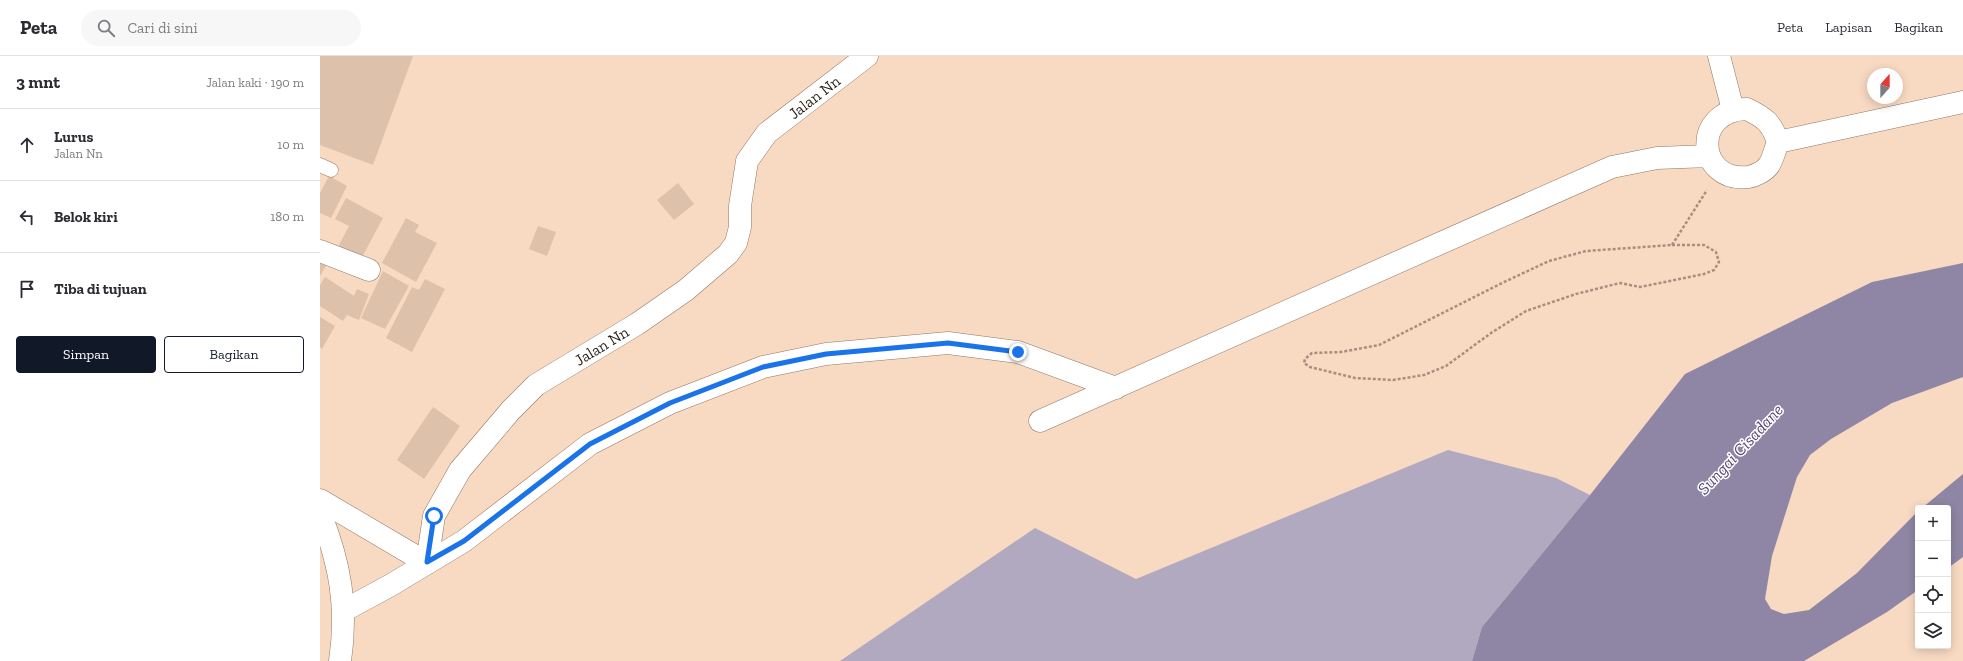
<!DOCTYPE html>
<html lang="id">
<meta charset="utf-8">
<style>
body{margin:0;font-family:"Zilla Slab",serif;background:#f7f7f7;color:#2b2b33}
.controls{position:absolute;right:12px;bottom:12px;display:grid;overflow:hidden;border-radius:4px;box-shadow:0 2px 10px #0003}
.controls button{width:36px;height:36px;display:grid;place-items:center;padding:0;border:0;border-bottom:1px solid #e1e1e2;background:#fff;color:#2b2b33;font:20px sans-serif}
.compass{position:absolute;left:1547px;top:12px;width:36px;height:36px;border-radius:50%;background:#fff;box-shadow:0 2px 10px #0003;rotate:21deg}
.stop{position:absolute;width:12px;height:12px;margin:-9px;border:3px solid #1a73e8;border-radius:50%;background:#fff}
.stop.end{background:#1a73e8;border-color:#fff;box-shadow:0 1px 4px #0008}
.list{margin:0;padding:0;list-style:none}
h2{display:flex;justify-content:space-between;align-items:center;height:52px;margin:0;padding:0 16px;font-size:17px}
h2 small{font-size:13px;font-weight:400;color:#7c7c81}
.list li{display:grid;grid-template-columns:26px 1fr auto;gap:12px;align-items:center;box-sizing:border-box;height:72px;padding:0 16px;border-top:1px solid #e1e1e2}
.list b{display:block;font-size:15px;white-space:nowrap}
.list p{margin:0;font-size:13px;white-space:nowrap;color:#7c7c81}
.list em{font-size:13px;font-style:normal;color:#7c7c81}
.actions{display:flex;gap:8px;padding:12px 16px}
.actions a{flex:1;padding:9px 0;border:1px solid #111827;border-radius:4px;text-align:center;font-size:14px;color:#111827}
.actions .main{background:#111827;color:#fff}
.icon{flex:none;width:22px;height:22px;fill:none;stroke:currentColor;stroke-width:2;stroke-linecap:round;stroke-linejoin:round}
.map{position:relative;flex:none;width:1643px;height:605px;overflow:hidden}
header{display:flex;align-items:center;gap:24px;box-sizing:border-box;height:56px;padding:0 20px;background:#fff;border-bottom:1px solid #e1e1e2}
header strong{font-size:19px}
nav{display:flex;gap:22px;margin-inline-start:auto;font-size:14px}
.search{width:280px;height:36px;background:#f7f7f7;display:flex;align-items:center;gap:10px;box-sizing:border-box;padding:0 14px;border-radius:22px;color:#7c7c81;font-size:15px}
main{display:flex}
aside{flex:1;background:#fff}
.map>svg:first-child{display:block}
.green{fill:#b0a9c0}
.water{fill:#8e86a4}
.building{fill:#dec1aa}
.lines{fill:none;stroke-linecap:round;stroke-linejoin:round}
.service-casing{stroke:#927762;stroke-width:15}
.minor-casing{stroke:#927762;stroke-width:23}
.tertiary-casing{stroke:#927762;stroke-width:23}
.secondary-casing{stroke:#927762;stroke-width:23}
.path{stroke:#a68f7e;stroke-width:2.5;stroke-dasharray:3 2;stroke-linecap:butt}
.service{stroke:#fff;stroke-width:14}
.minor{stroke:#fff;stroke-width:22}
.tertiary{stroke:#fff;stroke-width:22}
.secondary{stroke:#fff;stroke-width:22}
.route{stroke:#1a73e8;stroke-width:5}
.labels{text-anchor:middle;stroke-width:3;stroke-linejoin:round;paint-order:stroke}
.street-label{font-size:16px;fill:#2a1f17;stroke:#fff}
.water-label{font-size:17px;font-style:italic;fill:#584977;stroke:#fff}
</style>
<header>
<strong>Peta</strong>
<div class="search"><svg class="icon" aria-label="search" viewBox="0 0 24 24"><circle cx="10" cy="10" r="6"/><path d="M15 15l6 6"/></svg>Cari di sini</div>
<nav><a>Peta</a><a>Lapisan</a><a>Bagikan</a></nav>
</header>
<main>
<aside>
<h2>3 mnt<small>Jalan kaki · 190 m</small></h2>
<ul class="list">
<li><svg class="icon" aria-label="ahead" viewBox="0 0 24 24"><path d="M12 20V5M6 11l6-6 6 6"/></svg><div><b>Lurus</b><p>Jalan Nn</p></div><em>10 m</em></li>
<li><svg class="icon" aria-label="left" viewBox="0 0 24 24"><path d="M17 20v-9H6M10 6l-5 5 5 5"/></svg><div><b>Belok kiri</b></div><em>180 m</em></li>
<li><svg class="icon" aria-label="arrive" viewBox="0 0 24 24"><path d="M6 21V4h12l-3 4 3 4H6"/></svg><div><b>Tiba di tujuan</b></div></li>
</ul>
<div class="actions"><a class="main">Simpan</a><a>Bagikan</a></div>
</aside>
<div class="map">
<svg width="1643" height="605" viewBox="0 0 1643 605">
<rect width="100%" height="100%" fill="#f8dac3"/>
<path class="green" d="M 1128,394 L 1236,422 L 1270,439 L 1162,571 L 1152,605 L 520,605 L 715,472 L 816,523 Z"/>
<path class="water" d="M 1643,207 L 1643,321 L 1572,347 L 1511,383 L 1490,399 L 1477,421 L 1452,500 L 1445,543 L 1451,553 L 1464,558 L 1489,554 L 1537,517 L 1598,455 L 1598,534 L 1567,556 L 1484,605 L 1152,605 L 1162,571 L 1270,439 L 1365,318 L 1552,226 Z
M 1643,418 L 1643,501 L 1628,512 L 1628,452 L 1602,452 Z"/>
<path class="building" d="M 0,0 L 93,0 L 53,109 L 0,89 Z
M 9,120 L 27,130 L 11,162 L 0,157 L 0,137 Z
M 358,127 L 374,148 L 354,164 L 337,144 Z
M 26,142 L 63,162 L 41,203 L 18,191 L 29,170 L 15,163 Z
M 86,162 L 99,169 L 95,176 L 117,187 L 96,226 L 62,207 Z
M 218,170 L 236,176 L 227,200 L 209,193 Z
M 0,204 L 7,208 L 0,220 Z
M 63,215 L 89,230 L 65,273 L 41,262 Z
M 5,221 L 34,240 L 37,233 L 49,238 L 39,264 L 27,259 L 23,265 L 0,250 L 0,229 Z
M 105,223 L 125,233 L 92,296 L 66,282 L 92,231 L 99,234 Z
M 0,261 L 15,270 L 2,293 L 0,291 Z
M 113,351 L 140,370 L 104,423 L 77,404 Z"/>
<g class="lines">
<g class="service-casing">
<path id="service" d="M 0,109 L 11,114"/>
</g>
<g class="minor-casing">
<path id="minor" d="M 1399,0 L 1413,54
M 1427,53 C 1445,62 1451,66 1458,86 C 1455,93 1453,103 1449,109 C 1445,115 1435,120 1428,121 C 1377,127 1371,54 1427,53 Z
M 1458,86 L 1643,46
M 0,195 L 49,214
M 720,365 L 1292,111 L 1337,102 L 1389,100
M 23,555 L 71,529 L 144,485 L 270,388 L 350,347 L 443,311 L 506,298 L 628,287 L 698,296 L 796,332"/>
</g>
<g class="tertiary-casing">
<g id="tertiary">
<path id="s1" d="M 0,444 L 107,507 L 114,460 L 140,414 L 191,354 L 216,329 L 317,268 L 366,234 L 408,198 L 416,187 L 420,171 L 420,150 L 427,105 L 447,77 L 547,0"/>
</g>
</g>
<g class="secondary-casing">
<path id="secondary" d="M 0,457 C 20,507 28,551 20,605"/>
</g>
<path class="path" d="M 1352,189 L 1384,189 L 1396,196 L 1399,206 L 1394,214 L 1384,218 L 1320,231 L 1300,227 L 1256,238 L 1206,255 L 1171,277 L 1126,310 L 1104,319 L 1073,324 L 1035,322 L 990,311 L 984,307 L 985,303 L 992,297 L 1021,296 L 1059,289 L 1180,228 L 1229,205 L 1266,195 Z
M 1352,189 L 1387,134"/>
<use href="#service" class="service"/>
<use href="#minor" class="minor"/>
<use href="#tertiary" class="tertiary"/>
<use href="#secondary" class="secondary"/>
</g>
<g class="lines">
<path class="route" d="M 114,460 L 107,506 L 144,485 L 270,388 L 350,347 L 443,311 L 506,298 L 628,287 L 698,296"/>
</g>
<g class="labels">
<g class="street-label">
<text dy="6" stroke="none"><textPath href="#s1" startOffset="762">Jalan Nn</textPath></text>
<text dy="6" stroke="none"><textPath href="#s1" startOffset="415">Jalan Nn</textPath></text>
</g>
<g class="water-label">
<text transform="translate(1420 393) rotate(-47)" y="6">Sungai Cisadane</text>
</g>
</g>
</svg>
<div class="controls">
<button>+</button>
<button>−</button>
<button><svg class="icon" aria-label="locate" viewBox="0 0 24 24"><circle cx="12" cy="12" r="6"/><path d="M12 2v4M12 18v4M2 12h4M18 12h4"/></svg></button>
<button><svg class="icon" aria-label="layers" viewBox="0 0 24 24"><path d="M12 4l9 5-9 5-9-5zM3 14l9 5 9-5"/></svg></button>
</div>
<svg class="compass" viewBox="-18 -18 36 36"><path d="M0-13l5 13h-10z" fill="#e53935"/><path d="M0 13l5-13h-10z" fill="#7c7c81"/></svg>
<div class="stop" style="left:114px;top:460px"></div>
<div class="stop end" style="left:698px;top:296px"></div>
</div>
</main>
